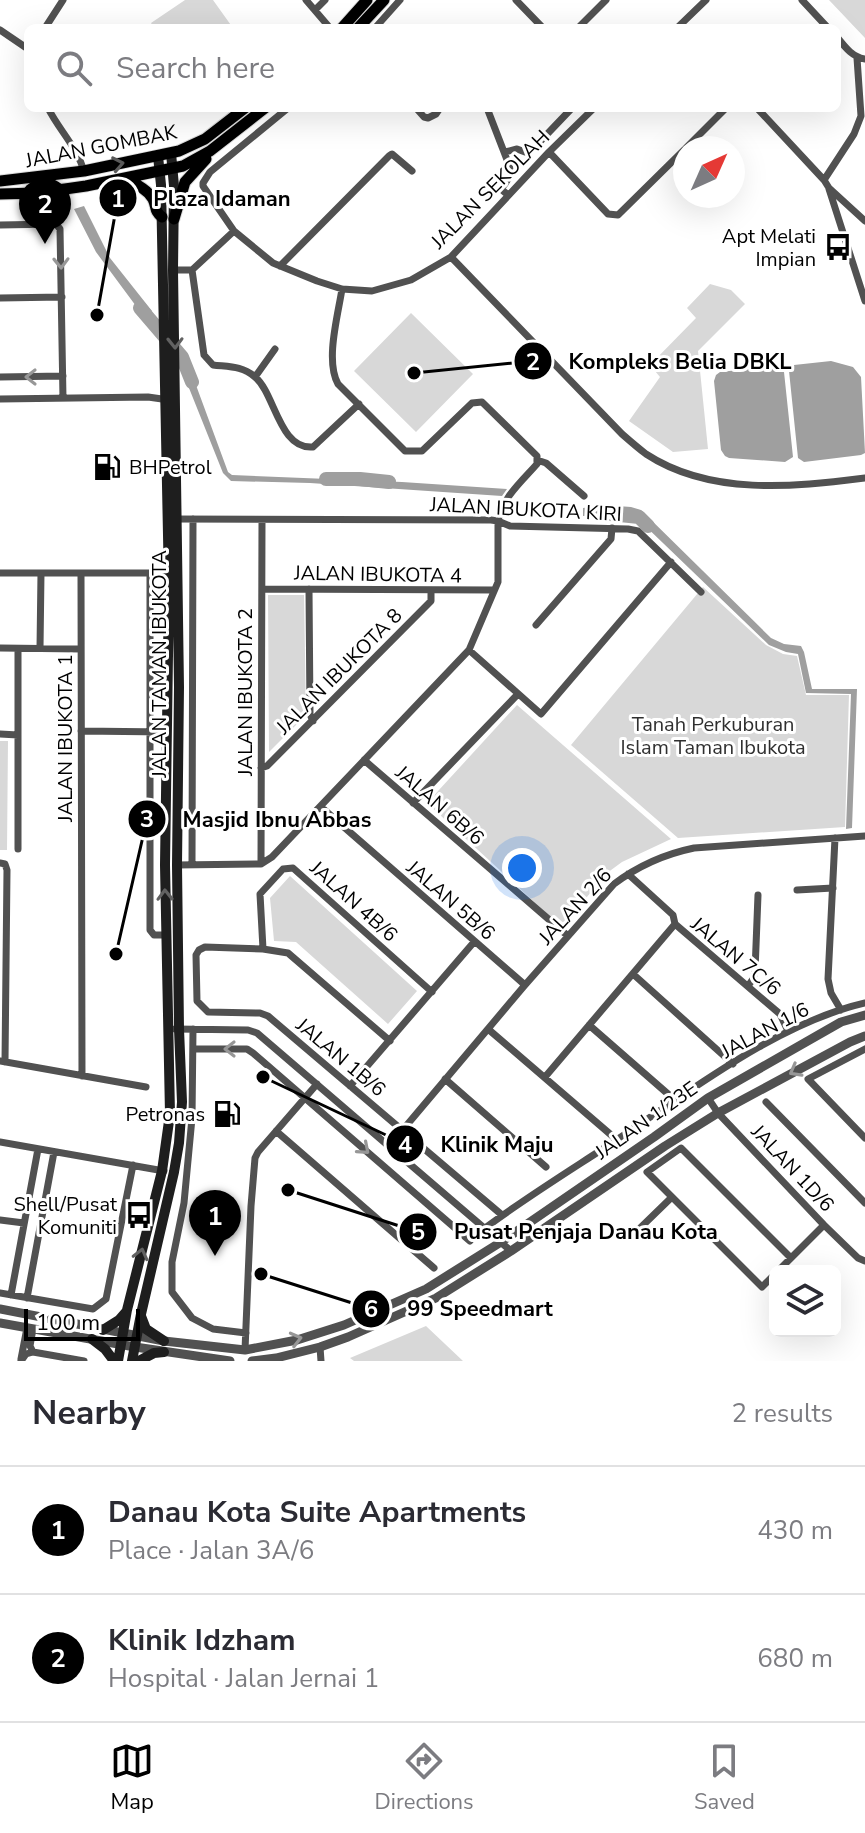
<!DOCTYPE html>
<meta charset="utf-8">
<style>
body{margin:0;font-family:"Nunito Sans",sans-serif;background:#f2f2f3;color:#2b2b33}
.controls{position:absolute;right:24px;bottom:24px;display:grid;overflow:hidden;border-radius:12px;box-shadow:0 8px 32px #0002}
.controls button{width:72px;height:72px;display:grid;place-items:center;padding:0;border:0;border-bottom:2px solid #e1e1e2;background:#fff;color:#2b2b33;font:40px sans-serif}
.compass{position:absolute;left:673px;top:136px;width:72px;height:72px;border-radius:50%;background:#fff;box-shadow:0 8px 32px #0002;rotate:45deg}
.scale{position:absolute;left:24px;bottom:20px;width:116px;box-sizing:border-box;padding-left:8px;border:4px solid #000;border-top:0;font-size:22px;line-height:28px;white-space:nowrap;color:#000;-webkit-text-stroke:6px #fff;paint-order:stroke}
.you{position:absolute;left:522px;top:868px;width:28px;height:28px;margin:-20px;border:6px solid #fff;border-radius:50%;background:#1a73e8;box-shadow:0 0 0 12px #1a73e833}
.badge{display:grid;place-items:center;width:52px;height:52px;border-radius:50%;background:#000;color:#fff;font-size:26px;font-weight:700}
.pin{position:absolute;translate:-50% -66px;filter:drop-shadow(0 2px 4px #0008)}
.pin::after{content:'';position:absolute;top:42px;width:28px;height:24px;background:inherit;clip-path:polygon(0 0,100% 0,50% 100%)}
.list{margin:0;padding:0;list-style:none}
h2{display:flex;justify-content:space-between;align-items:center;height:104px;margin:0;padding:0 32px;font-size:34px}
h2 small{font-size:26px;font-weight:400;color:#7c7c81}
.list li{display:grid;grid-template-columns:52px 1fr auto;gap:24px;align-items:center;box-sizing:border-box;height:128px;padding:0 32px;border-top:2px solid #e1e1e2}
.list b{display:block;font-size:30px;white-space:nowrap}
.list p{margin:0;font-size:26px;white-space:nowrap;color:#7c7c81}
.list em{font-size:26px;font-style:normal;color:#7c7c81}
.icon{flex:none;width:44px;height:44px;fill:none;stroke:currentColor;stroke-width:2;stroke-linecap:round;stroke-linejoin:round}
.map{position:relative;flex:none;width:865px;height:1361px;overflow:hidden}
.search{position:absolute;background:#fff;box-shadow:0 8px 32px #0002;left:24px;right:24px;top:24px;height:88px;display:flex;align-items:center;gap:20px;box-sizing:border-box;padding:0 28px;border-radius:12px;color:#7c7c81;font-size:30px}
.sheet{height:360px;background:#fff}
nav{display:flex;justify-content:space-around;align-items:center;box-sizing:border-box;height:112px;border-top:2px solid #e1e1e2;background:#fff;font-size:22px;color:#7c7c81}
nav a{display:grid;justify-items:center;gap:4px}
nav .on{color:#000}
.map>svg:first-child{display:block}
.green{fill:#d8d8d8}
.water{fill:#9f9f9f}
.lines{fill:none;stroke-linecap:round;stroke-linejoin:round}
.river{stroke:#9f9f9f;stroke-width:14}
.primary-casing{stroke:#dbdbdb;stroke-width:13}
.minor{stroke:#515151;stroke-width:7}
.tertiary{stroke:#515151;stroke-width:9}
.secondary{stroke:#1e1e1e;stroke-width:10}
.primary{stroke:#000;stroke-width:11}
.oneway{stroke:#595959}
.oneway2{stroke:#979797}
.oneway3{stroke:#626262}
.labels{text-anchor:middle;stroke-width:6;stroke-linejoin:round;paint-order:stroke}
.street-label{font-size:20px;fill:#000;stroke:#fff}
.poi-label{font-size:20px;fill:#000;stroke:#fff;text-anchor:end}
.park-label{font-size:20px;fill:#2f2f2f;stroke:#fff}
.leader{fill:none;stroke:#000;stroke-width:3}
.callout-dot{fill:#000;stroke:#fff;stroke-width:3}
.mark-label{font-size:24px;text-anchor:middle;font-weight:bold;fill:#fff}
.callout-label{font-size:22px;text-anchor:middle;font-weight:bold;fill:#000;stroke:#fff;stroke-width:6;stroke-linejoin:round;paint-order:stroke}
</style>
<div class="map">
<svg width="865" height="1361" viewBox="0 0 865 1361">
<rect width="100%" height="100%" fill="#fff"/>
<path class="green" d="M 185,0 L 213,0 L 233,28 L 154,28 L 151,23 Z
M 829,0 L 865,0 L 865,38 Z
M 710,284 L 731,290 L 745,304 L 698,351 L 708,449 L 673,452 L 629,421 L 660,377 L 650,365 L 696,318 L 687,308 Z
M 411,313 L 473,374 L 416,432 L 354,371 Z
M 703,587 L 766,645 L 783,654 L 797,656 L 806,695 L 849,695 L 845,827 L 678,838 L 571,745 Z
M 268,595 L 304,595 L 306,715 L 269,752 Z
M 517,705 L 671,839 L 622,862 L 607,873 L 566,922 L 557,923 L 427,803 Z
M 0,741 L 8,741 L 7,850 L 0,850 Z
M 290,876 L 417,991 L 388,1024 L 296,942 L 274,941 L 270,898 Z
M 426,1326 L 463,1361 L 354,1361 L 350,1358 Z"/>
<path class="water" d="M 84,206 L 110,258 L 152,311 L 150,325 L 96,252 L 74,209 Z
M 186,358 L 228,472 L 232,475 L 402,482 L 507,489 L 502,496 L 310,483 L 231,481 L 223,473 L 185,378 Z
M 831,361 L 853,367 L 861,377 L 865,453 L 861,455 L 804,462 L 798,458 L 789,371 L 794,365 Z
M 777,366 L 782,369 L 784,372 L 793,457 L 785,462 L 729,458 L 725,456 L 721,450 L 714,381 L 716,375 L 720,372 Z
M 604,505 L 631,507 L 641,510 L 771,638 L 784,644 L 801,646 L 804,652 L 812,689 L 857,689 L 852,828 L 846,829 L 851,694 L 806,693 L 798,654 L 786,652 L 769,645 L 637,518 L 630,515 L 583,516 L 583,508 Z"/>
<g class="lines">
<path class="river" d="M 140,308 L 182,357 L 192,382
M 326,479 L 360,479 L 389,482
M 601,513 L 639,517 L 648,526"/>
<g class="primary-casing">
<path id="primary" d="M 342,28 L 367,0
M 358,28 L 384,0
M 125,179 C 135,183 147,189 153,199 C 157,207 154,211 162,217
M 0,181 L 84,171 L 179,151 L 205,139 L 245,108
M 0,194 L 37,193 L 86,186 L 183,166 L 210,151 L 265,108
M 174,219 L 185,182 L 206,159"/>
</g>
<path class="minor" d="M 306,0 L 330,28
M 516,0 L 543,28
M 802,0 L 828,28
M 315,10 L 325,0
M 45,28 L 63,0
M 375,28 L 400,0
M 578,28 L 606,0
M 677,28 L 706,0
M 0,30 L 28,49
M 837,37 C 845,47 852,57 865,59
M 48,108 C 59,130 77,147 84,171
M 288,108 L 210,172 L 203,183 L 203,186 L 234,231 L 273,263 L 317,281 L 342,289 L 372,291 L 411,280 L 451,257 L 549,152 L 594,108
M 416,108 L 424,117 L 428,118 L 436,114 L 440,108
M 487,108 L 509,165 C 512,176 508,180 501,189 L 508,195
M 757,108 L 824,180 L 829,188 L 865,221
M 686,148 L 726,108
M 505,152 L 517,149 L 525,152 L 531,151 L 572,108
M 549,152 L 608,214 L 618,215 L 685,149
M 824,180 L 854,134 L 861,116 L 857,58
M 829,189 L 865,301
M 0,225 L 56,224 L 60,229 L 63,398
M 451,257 L 622,434 C 630,441 638,448 646,454 C 710,496 793,487 865,478
M 280,266 L 389,156 L 392,154 L 412,171
M 172,270 L 192,270 L 234,231
M 192,270 L 204,355 L 213,365 C 230,367 242,366 255,377 C 275,393 279,450 313,447 L 359,404
M 0,298 L 62,297
M 0,377 L 63,376
M 255,377 L 275,349
M 0,399 L 148,397 L 169,400
M 537,460 L 546,463 L 584,496
M 173,519 L 491,520 L 498,521 L 510,526 L 628,529 L 638,531 L 701,592
M 0,573 L 171,573
M 81,573 L 82,1076
M 150,573 L 150,930 L 154,935 L 166,935
M 262,589 L 494,590
M 309,589 L 310,714 L 313,721
M 536,625 L 611,539 L 612,528
M 0,648 L 81,649
M 40,648 L 41,573
M 469,650 L 541,714 L 671,562
M 81,731 L 167,732
M 0,734 L 18,735
M 364,760 L 568,936
M 261,768 L 267,766 L 431,601 L 431,591
M 413,803 L 518,694
M 321,807 L 525,985
M 835,838 L 828,979 L 831,993 L 841,1010
M 18,849 L 18,649
M 0,863 L 5,864 L 7,870 L 5,1062
M 261,864 L 262,520
M 176,865 L 261,864 L 272,857 L 469,650 L 498,582 L 498,521 C 502,498 522,481 537,464 L 537,456 L 482,402 L 472,403 L 422,451 L 405,451 L 338,384 C 325,361 338,315 342,289
M 192,865 L 193,519
M 628,874 L 673,915 L 675,924 L 780,1014 L 788,1031
M 797,890 L 833,888
M 263,949 L 260,894 L 283,869 L 293,868 L 432,992
M 633,974 L 733,1064
M 748,986 L 753,979 L 755,971 L 758,895
M 589,1025 L 676,1101
M 175,1029 L 248,1030 L 257,1033 L 511,1251
M 193,1029 L 192,1118 L 184,1203 L 172,1262 L 172,1292 L 192,1318 L 213,1329 L 246,1333
M 488,1029 L 617,1140
M 390,1041 L 288,953 L 263,949 L 205,947 L 199,950 L 196,955 L 197,1001 L 208,1012 L 260,1013 L 268,1016 L 502,1215
M 193,1049 L 247,1049 L 253,1053 L 470,1241
M 865,1049 L 808,1079 L 865,1138
M 0,1061 L 146,1087
M 545,1077 L 675,924
M 445,1079 L 546,1167
M 350,1086 L 474,942
M 708,1098 L 718,1113 L 824,1225 L 858,1258 L 865,1261
M 766,1102 L 865,1203
M 276,1131 L 434,1268
M 0,1142 L 164,1171
M 390,1145 L 525,985 L 614,884 C 638,866 665,854 694,848 L 865,836
M 0,1220 L 24,1223
M 485,1228 C 528,1196 574,1168 618,1139 C 692,1090 778,1023 865,1003
M 636,1232 L 672,1197
M 778,1271 L 824,1225
M 775,1274 L 762,1287 L 647,1172 L 681,1148 L 791,1258
M 0,1293 L 93,1309 L 106,1299 L 133,1165
M 11,1295 L 38,1149
M 27,1298 L 54,1152
M 320,1347 L 321,1361
M 245,1350 L 251,1206 L 255,1158 L 258,1152 L 317,1084
M 33,1352 L 30,1346 L 33,1329
M 21,1359 L 27,1328
M 21,1361 L 26,1354 L 33,1352 L 84,1361"/>
<path class="tertiary" d="M 0,1309 L 164,1341 L 245,1350 L 297,1340 L 344,1325 L 426,1289 L 501,1242 L 654,1137 L 708,1098 L 841,1022 L 865,1015
M 0,1323 L 135,1347 L 230,1361
M 252,1361 L 276,1358 L 320,1347 L 348,1337 L 436,1298 L 511,1251 L 665,1146 L 718,1113 L 850,1042 L 865,1036"/>
<path class="secondary" d="M 141,1316 L 146,1329 L 164,1341
M 103,1330 L 119,1320 L 126,1312
M 92,1339 L 105,1349 L 114,1361
M 118,1361 L 127,1310 L 162,1171 L 170,1114 L 165,865 L 169,585 L 161,185 L 158,156
M 132,1361 L 141,1314 L 174,1172 L 179,1143 L 182,1102 L 179,1029 L 177,865 L 179,687 L 173,270 L 174,186 L 171,153
M 139,1361 L 154,1353 L 164,1352"/>
<use href="#primary" class="primary"/>
</g>
<defs><path id="oneway-chevron" d="M-2-3.5L2.5 0L-2 3.5" fill="none" stroke-width="1.6" stroke-linecap="round" stroke-linejoin="round" transform="scale(2)"/></defs>
<use class="oneway" href="#oneway-chevron" transform="translate(118 164) rotate(-11)"/>
<g class="oneway2">
<use href="#oneway-chevron" transform="translate(61 263) rotate(89)"/>
<use href="#oneway-chevron" transform="translate(31 377) rotate(180)"/>
<use href="#oneway-chevron" transform="translate(230 1049) rotate(180)"/>
<use href="#oneway-chevron" transform="translate(795 1071) rotate(151)"/>
<use href="#oneway-chevron" transform="translate(364 1149) rotate(41)"/>
<use href="#oneway-chevron" transform="translate(296 1339) rotate(-14)"/>
</g>
<g class="oneway3">
<use href="#oneway-chevron" transform="translate(175 343) rotate(89)"/>
<use href="#oneway-chevron" transform="translate(165 895) rotate(-91)"/>
<use href="#oneway-chevron" transform="translate(141 1254) rotate(-76)"/>
</g>
<defs>
<g id="bus-bare" transform="scale(2.16)"><path d="M-5-6H5V4H4V6H2V4H-2V6H-4V4H-5ZM-3.5-4V0h7V-4ZM-3.5 1.2v1.5H-2V1.2ZM2 1.2v1.5H3.5V1.2Z" fill="#000" stroke="#fff" stroke-width="2.5" paint-order="stroke"/></g>
<g id="fuel-bare" transform="scale(2.16)"><path d="M-5.5-6h7V0h2V4h1.3V-2.5L3-4.5l.8-.8L6-3V5H2.5V1h-1V6h-7ZM-4.2-4.7v3.2H.2V-4.7Z" fill="#000" stroke="#fff" stroke-width="2.5" paint-order="stroke"/></g>
</defs>
<g fill-rule="evenodd">
<use href="#bus-bare" x="838" y="247"/>
<use href="#fuel-bare" x="107" y="467"/>
<use href="#fuel-bare" x="227" y="1114"/>
<use href="#bus-bare" x="139" y="1215"/>
</g>
<g class="labels">
<g class="street-label">
<text transform="translate(101 146) rotate(-11)" y="7">JALAN GOMBAK</text>
<text transform="translate(490 189) rotate(-45)" y="7">JALAN SEKOLAH</text>
<text transform="translate(526 509) rotate(3)" y="7">JALAN IBUKOTA KIRI</text>
<text transform="translate(378 574) rotate(1)" y="7">JALAN IBUKOTA 4</text>
<text transform="translate(159 664) rotate(-90)" y="7">JALAN TAMAN IBUKOTA</text>
<text transform="translate(339 671) rotate(-45)" y="7">JALAN IBUKOTA 8</text>
<text transform="translate(245 692) rotate(-90)" y="7">JALAN IBUKOTA 2</text>
<text transform="translate(65 738) rotate(-90)" y="7">JALAN IBUKOTA 1</text>
<text transform="translate(440 805) rotate(41)" y="7">JALAN 6B/6</text>
<text transform="translate(451 900) rotate(41)" y="7">JALAN 5B/6</text>
<text transform="translate(354 901) rotate(42)" y="7">JALAN 4B/6</text>
<text transform="translate(575 906) rotate(-47)" y="7">JALAN 2/6</text>
<text transform="translate(736 956) rotate(40)" y="7">JALAN 7C/6</text>
<text transform="translate(765 1030) rotate(-28)" y="7">JALAN 1/6</text>
<text transform="translate(341 1057) rotate(40)" y="7">JALAN 1B/6</text>
<text transform="translate(646 1120) rotate(-35)" y="7">JALAN 1/23E</text>
<text transform="translate(793 1168) rotate(47)" y="7">JALAN 1D/6</text>
</g>
<g class="poi-label">
<text x="816" y="243">Apt Melati<tspan x="816" dy="23">Impian</tspan></text>
<text x="129" y="474" text-anchor="start">BHPetrol</text>
<text x="205" y="1121">Petronas</text>
<text x="117" y="1211">Shell/Pusat<tspan x="117" dy="23">Komuniti</tspan></text>
</g>
<g class="park-label">
<text x="713" y="731">Tanah Perkuburan<tspan x="713" dy="23">Islam Taman Ibukota</tspan></text>
</g>
</g>
<path class="leader" d="M97 315L118 198M414 373L533 361M116 954L147 819M263 1077L405 1144M288 1190L418 1232M261 1274L371 1309"/>
<g class="callout-dot">
<circle cx="97" cy="315" r="8"/>
<circle cx="414" cy="373" r="8"/>
<circle cx="116" cy="954" r="8"/>
<circle cx="263" cy="1077" r="8"/>
<circle cx="288" cy="1190" r="8"/>
<circle cx="261" cy="1274" r="8"/>
<circle cx="118" cy="198" r="20"/>
<circle cx="533" cy="361" r="20"/>
<circle cx="147" cy="819" r="20"/>
<circle cx="405" cy="1144" r="20"/>
<circle cx="418" cy="1232" r="20"/>
<circle cx="371" cy="1309" r="20"/>
</g>
<g class="mark-label">
<text x="118" y="207">1</text>
<text x="533" y="370">2</text>
<text x="147" y="827">3</text>
<text x="405" y="1153">4</text>
<text x="418" y="1240">5</text>
<text x="371" y="1317">6</text>
</g>
<g class="callout-label">
<text x="222" y="206">Plaza Idaman</text>
<text x="680" y="369">Kompleks Belia DBKL</text>
<text x="277" y="827">Masjid Ibnu Abbas</text>
<text x="497" y="1152">Klinik Maju</text>
<text x="586" y="1239">Pusat Penjaja Danau Kota</text>
<text x="480" y="1316">99 Speedmart</text>
</g>
</svg>
<div class="controls">
<button><svg class="icon" aria-label="layers" viewBox="0 0 24 24"><path d="M12 4l9 5-9 5-9-5zM3 14l9 5 9-5"/></svg></button>
</div>
<svg class="compass" viewBox="-18 -18 36 36"><path d="M0-13l5 13h-10z" fill="#e53935"/><path d="M0 13l5-13h-10z" fill="#7c7c81"/></svg>
<div class="scale">100 m</div>
<div class="you"></div>
<div class="pin badge" style="left:215px;top:1256px">1</div>
<div class="pin badge" style="left:45px;top:244px">2</div>
<div class="search"><svg class="icon" aria-label="search" viewBox="0 0 24 24"><circle cx="10" cy="10" r="6"/><path d="M15 15l6 6"/></svg>Search here</div>
</div>
<section class="sheet">
<h2>Nearby<small>2 results</small></h2>
<ul class="list">
<li><span class="badge">1</span><div><b>Danau Kota Suite Apartments</b><p>Place · Jalan 3A/6</p></div><em>430 m</em></li>
<li><span class="badge">2</span><div><b>Klinik Idzham</b><p>Hospital · Jalan Jernai 1</p></div><em>680 m</em></li>
</ul>
</section>
<nav>
<a class="on"><svg class="icon" aria-label="map" viewBox="0 0 24 24"><path d="M3 6l6-2 6 2 6-2v14l-6 2-6-2-6 2zM9 4v14M15 6v14"/></svg>Map</a>
<a><svg class="icon" aria-label="directions" viewBox="0 0 24 24"><path d="M12 3l9 9-9 9-9-9zM9 14v-3h6M13 9l2 2-2 2"/></svg>Directions</a>
<a><svg class="icon" aria-label="saved" viewBox="0 0 24 24"><path d="M7 4h10v16l-5-4-5 4z"/></svg>Saved</a>
</nav>
